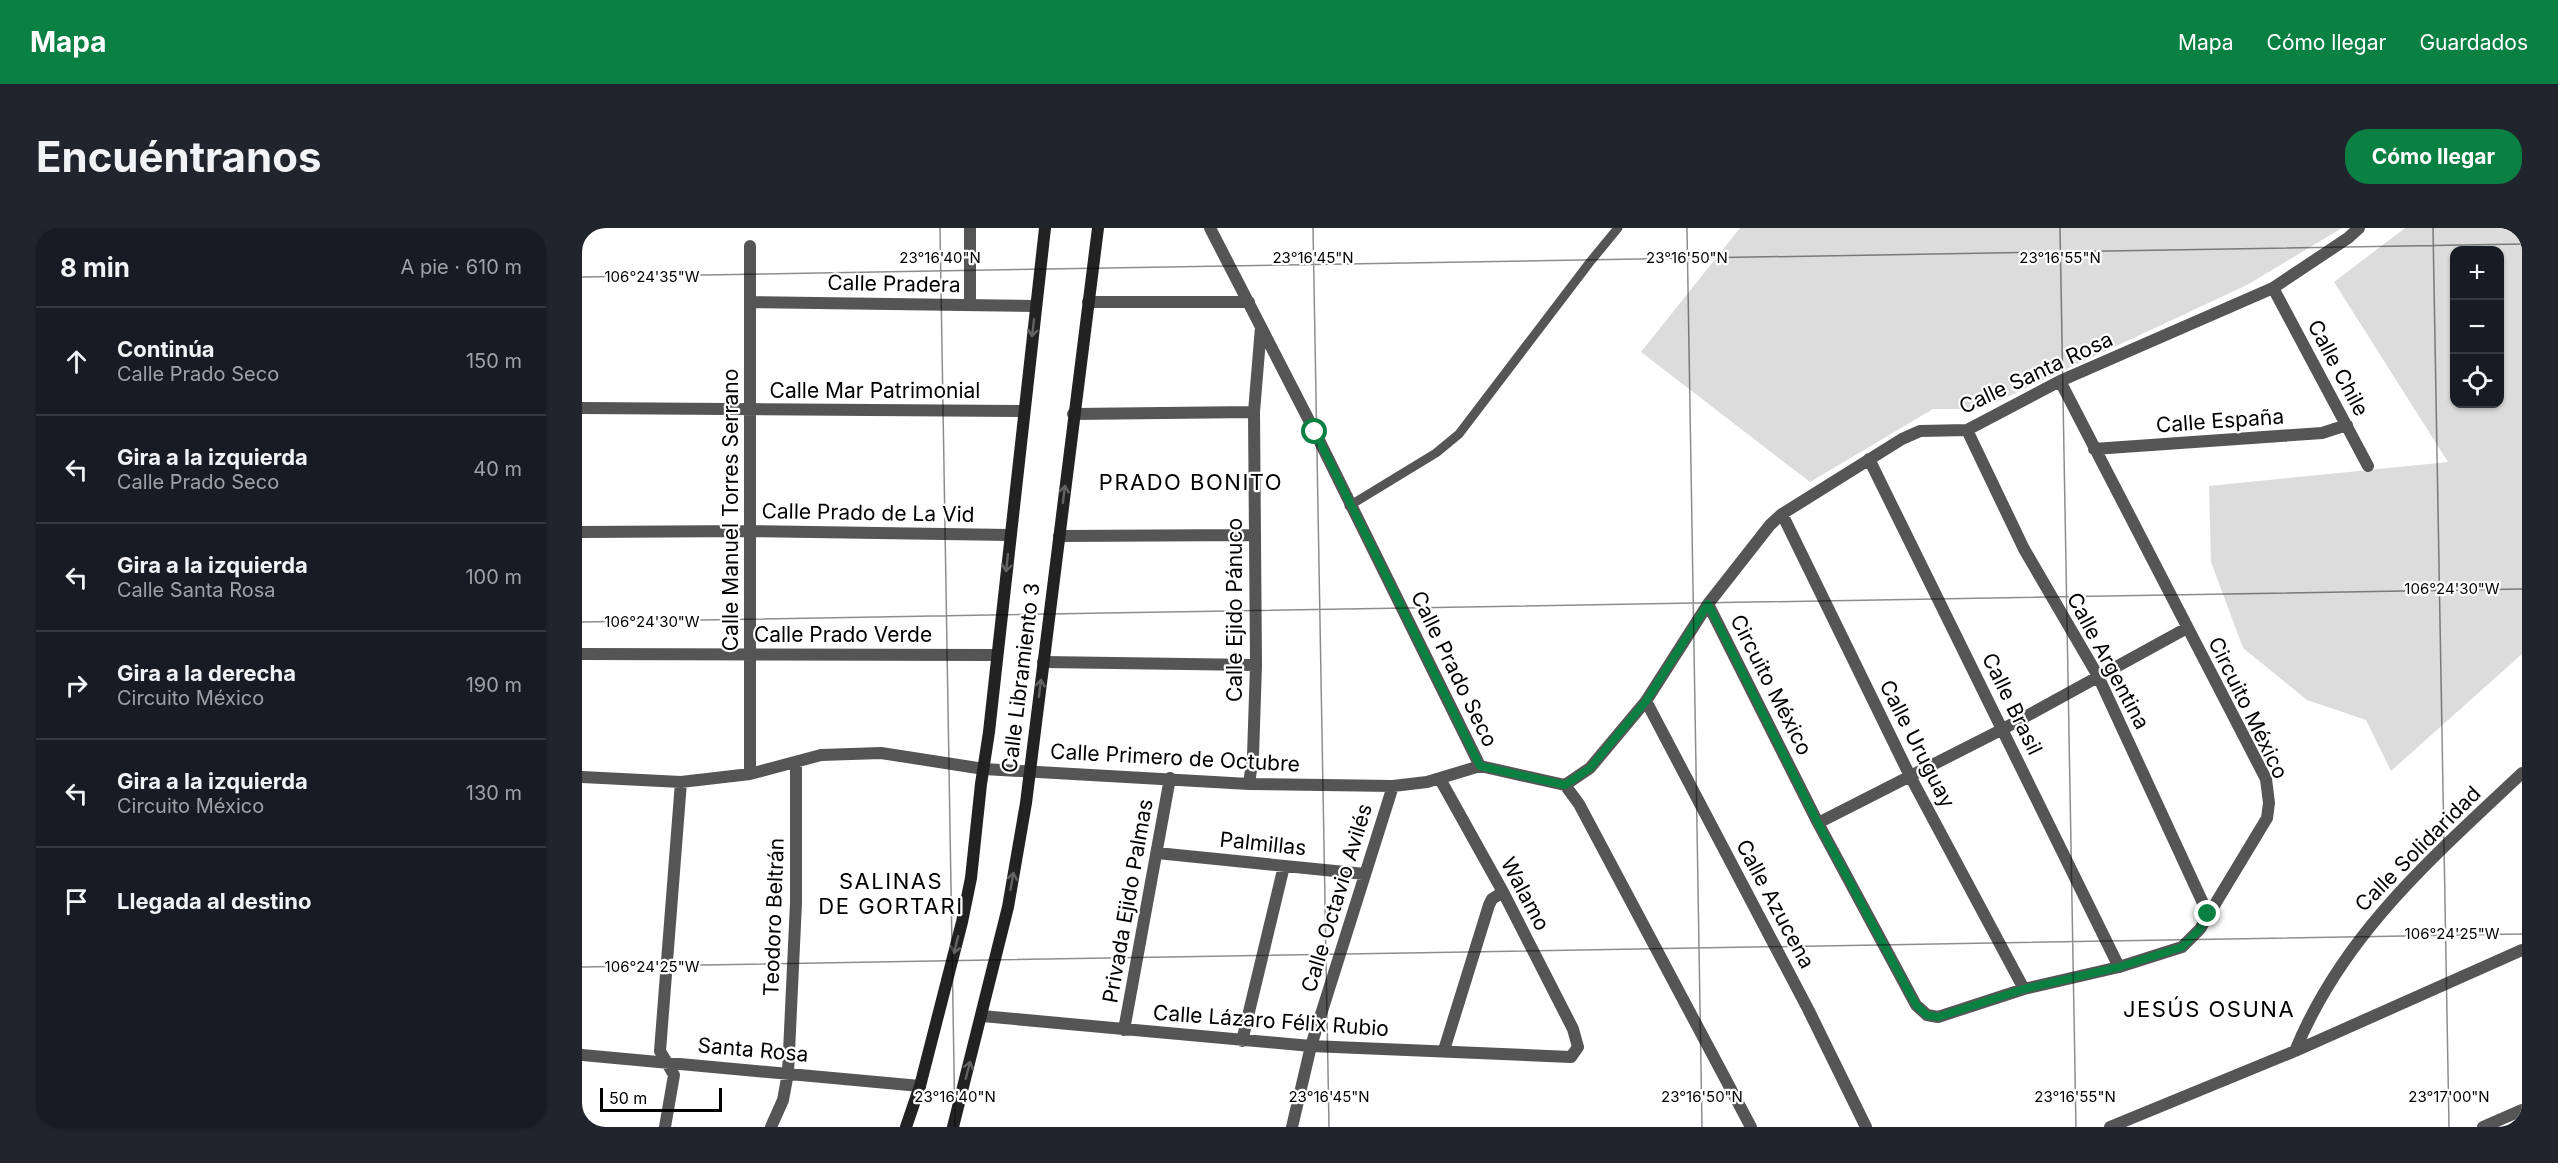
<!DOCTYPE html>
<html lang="es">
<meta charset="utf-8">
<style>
body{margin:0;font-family:Inter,sans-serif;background:#20242c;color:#f1f3f6}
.controls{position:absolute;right:18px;top:18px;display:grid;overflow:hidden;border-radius:12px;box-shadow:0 2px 4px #0004}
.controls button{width:54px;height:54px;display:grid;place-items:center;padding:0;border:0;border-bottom:2px solid #363941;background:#171b24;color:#f1f3f6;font:30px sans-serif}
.scale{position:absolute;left:18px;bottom:15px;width:122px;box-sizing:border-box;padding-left:6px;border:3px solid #000;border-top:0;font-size:16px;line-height:21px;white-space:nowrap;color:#000;-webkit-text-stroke:4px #fff;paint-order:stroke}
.stop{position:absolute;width:18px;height:18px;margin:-14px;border:4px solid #0b8043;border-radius:50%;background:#fff}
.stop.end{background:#0b8043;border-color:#fff;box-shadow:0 2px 6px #0008}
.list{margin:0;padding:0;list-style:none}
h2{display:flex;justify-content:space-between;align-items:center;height:78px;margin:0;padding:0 24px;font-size:26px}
h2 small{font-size:20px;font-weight:400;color:#9ea1a6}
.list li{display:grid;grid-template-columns:39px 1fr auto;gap:18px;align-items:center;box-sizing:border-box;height:108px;padding:0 24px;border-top:2px solid #363941}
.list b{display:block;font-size:22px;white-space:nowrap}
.list p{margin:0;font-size:20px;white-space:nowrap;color:#9ea1a6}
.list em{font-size:20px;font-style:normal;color:#9ea1a6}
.icon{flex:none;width:33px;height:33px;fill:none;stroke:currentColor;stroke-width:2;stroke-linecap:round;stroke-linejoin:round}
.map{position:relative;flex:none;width:1940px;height:899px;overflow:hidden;border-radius:24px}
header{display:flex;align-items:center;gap:36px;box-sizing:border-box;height:84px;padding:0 30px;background:#0b8043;color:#fff}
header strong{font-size:28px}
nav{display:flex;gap:33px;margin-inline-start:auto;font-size:21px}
.intro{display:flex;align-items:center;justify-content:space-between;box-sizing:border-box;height:144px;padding:0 36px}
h1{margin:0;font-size:42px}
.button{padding:15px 27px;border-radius:24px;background:#0b8043;color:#fff;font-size:21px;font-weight:700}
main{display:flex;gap:36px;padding:0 36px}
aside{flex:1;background:#171b24;border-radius:24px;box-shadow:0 2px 4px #0004}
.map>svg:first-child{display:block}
.green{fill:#dcdcdc;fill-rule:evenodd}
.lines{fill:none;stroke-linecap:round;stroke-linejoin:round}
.lane{stroke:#555;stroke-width:9}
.street{stroke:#555;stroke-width:12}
.secondary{stroke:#222;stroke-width:12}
.oneway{stroke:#646464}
.route{stroke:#0b8043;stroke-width:8}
.ticks{fill:none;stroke:#000;stroke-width:1.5;stroke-opacity:0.45}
.labels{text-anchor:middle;stroke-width:4.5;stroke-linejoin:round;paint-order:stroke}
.street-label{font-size:21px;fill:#000;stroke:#fff}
.neighbourhood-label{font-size:22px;letter-spacing:1.5px;fill:#000;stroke:#fff}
.ticks-label{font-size:15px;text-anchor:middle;fill:#000;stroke:#fff;stroke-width:4.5;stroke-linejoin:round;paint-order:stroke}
</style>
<header>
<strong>Mapa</strong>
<nav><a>Mapa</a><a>Cómo llegar</a><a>Guardados</a></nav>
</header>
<div class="intro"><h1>Encuéntranos</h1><a class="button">Cómo llegar</a></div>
<main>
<aside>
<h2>8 min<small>A pie · 610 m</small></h2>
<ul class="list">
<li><svg class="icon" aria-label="ahead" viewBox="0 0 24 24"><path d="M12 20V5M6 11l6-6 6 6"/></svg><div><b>Continúa</b><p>Calle Prado Seco</p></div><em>150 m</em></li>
<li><svg class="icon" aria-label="left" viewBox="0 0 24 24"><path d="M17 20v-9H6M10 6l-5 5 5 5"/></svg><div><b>Gira a la izquierda</b><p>Calle Prado Seco</p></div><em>40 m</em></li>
<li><svg class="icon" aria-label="left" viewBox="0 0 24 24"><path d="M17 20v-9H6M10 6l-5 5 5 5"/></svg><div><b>Gira a la izquierda</b><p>Calle Santa Rosa</p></div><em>100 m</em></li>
<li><svg class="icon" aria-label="right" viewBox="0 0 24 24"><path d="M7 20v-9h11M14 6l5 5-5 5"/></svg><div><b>Gira a la derecha</b><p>Circuito México</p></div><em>190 m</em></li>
<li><svg class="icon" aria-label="left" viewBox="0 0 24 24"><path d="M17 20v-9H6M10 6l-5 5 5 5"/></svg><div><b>Gira a la izquierda</b><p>Circuito México</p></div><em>130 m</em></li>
<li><svg class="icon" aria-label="arrive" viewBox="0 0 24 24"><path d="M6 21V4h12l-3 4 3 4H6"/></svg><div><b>Llegada al destino</b></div></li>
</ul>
</aside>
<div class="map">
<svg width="1940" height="899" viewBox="0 0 1940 899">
<rect width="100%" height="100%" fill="#fff"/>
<path class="green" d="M 1158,0 L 1760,0 L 1665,57 L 1399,181 L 1351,181 L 1228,254 L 1059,124 Z
M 1823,0 L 1940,0 L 1940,426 L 1809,543 L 1784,492 L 1725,472 L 1661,420 L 1629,334 L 1627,258 L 1866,234 L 1752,54 ZM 1872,22 L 1918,22 L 1918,176 L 1872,176 Z"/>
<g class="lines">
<path class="lane" d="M 767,278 L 854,225 L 877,206 L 1008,34 L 1036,0"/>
<path class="street" d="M 388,0 L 388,76
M 628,0 L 733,204 L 898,538
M 168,18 L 168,546
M 1691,60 L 1786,238
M 169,74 L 454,78
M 506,74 L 667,74
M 0,180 L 442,183
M 491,186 L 672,184
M 1385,202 L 1442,321 L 1516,448 L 1626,686
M 1512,221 L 1740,205 L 1765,197
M 1287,231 L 1537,739
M 1200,286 L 1328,548 L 1442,761
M 0,304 L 169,303 L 428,307
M 477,308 L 673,307
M 1126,376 L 1236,595 L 1334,777 L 1345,787 L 1356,789 L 1442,761 L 1537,739 L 1600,719 L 1618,701 L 1685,590 L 1687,575 L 1684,551 L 1478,153
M 0,426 L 415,427
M 461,434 L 674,437
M 1064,473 L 1226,781 L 1284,899
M 898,538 L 983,557 L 997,576 L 1169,899
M 0,549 L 99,554 L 168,546 L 239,527 L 299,525 L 402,541 L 667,556 L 811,558 L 845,554 L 898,538
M 667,556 L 671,528 L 674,437 L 672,184 L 679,99
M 983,557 L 1008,540 L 1064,473 L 1126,376 L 1188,297 L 1200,286 L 1320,211 L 1338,203 L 1385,202 L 1478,153 L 1691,60 L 1766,10 L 1777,0
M 1236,595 L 1421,501 L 1605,400
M 575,625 L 783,646
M 400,788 L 729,818 L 989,829 L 996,819 L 991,801 L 921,664 L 858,551
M 542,802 L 588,550
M 660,813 L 702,638
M 862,822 L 907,677 L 910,671 L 921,664
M 1713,823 C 1761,706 1850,630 1940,545
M 0,827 L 338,858
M 83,899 L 92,847 L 78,823 L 99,554
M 189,899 L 201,872 L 206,845 L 214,675 L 214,534
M 710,899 L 729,818 L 811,558
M 1528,899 L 1713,823 L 1940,722
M 1901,899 L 1940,882"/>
<path class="secondary" d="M 324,899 L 338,858 L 380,694 L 389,650 L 399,556 L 407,504 L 463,0
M 371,899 L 426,679 L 444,575 L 516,0"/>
</g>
<defs><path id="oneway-shaft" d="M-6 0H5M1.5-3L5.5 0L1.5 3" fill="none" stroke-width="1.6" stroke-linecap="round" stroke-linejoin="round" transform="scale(1.5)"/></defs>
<g class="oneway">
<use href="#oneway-shaft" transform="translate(451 100) rotate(97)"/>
<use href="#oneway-shaft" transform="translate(482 266) rotate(-83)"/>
<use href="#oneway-shaft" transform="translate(425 335) rotate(96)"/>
<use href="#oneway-shaft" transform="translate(458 460) rotate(-83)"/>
<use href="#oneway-shaft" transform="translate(430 653) rotate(-80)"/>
<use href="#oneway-shaft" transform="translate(374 717) rotate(104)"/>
<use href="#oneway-shaft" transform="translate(386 842) rotate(-75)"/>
</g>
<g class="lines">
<path class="route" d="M 733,204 L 898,538 L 983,557 L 1008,540 L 1064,473 L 1126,376 L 1236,595 L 1334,777 L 1345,787 L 1356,789 L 1442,761 L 1537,739 L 1600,719 L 1618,701 L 1626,686"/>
</g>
<path class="ticks" d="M 358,0 L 373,899M 731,0 L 747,899M 1105,0 L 1120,899M 1478,0 L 1494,899M 1851,0 L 1867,899M 0,49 L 1940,16M 0,394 L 1940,361M 0,739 L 1940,706"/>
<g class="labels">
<g class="street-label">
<text transform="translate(312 56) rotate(1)" y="7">Calle Pradera</text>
<text transform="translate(1756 140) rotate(62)" y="7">Calle Chile</text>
<text transform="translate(1454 145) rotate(-25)" y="7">Calle Santa Rosa</text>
<text x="293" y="170">Calle Mar Patrimonial</text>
<text transform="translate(1638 193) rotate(-4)" y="7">Calle España</text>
<text transform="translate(149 282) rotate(-90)" y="7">Calle Manuel Torres Serrano</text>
<text transform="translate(286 285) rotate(1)" y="7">Calle Prado de La Vid</text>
<text transform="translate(653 382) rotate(-90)" y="7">Calle Ejido Pánuco</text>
<text x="261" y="414">Calle Prado Verde</text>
<text transform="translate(1526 433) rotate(62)" y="7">Calle Argentina</text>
<text transform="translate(872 441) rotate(64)" y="7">Calle Prado Seco</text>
<text transform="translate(439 450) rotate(-83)" y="7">Calle Libramiento 3</text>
<text transform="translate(1189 457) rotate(63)" y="7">Circuito México</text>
<text transform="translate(1430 476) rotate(64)" y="7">Calle Brasil</text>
<text transform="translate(1666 480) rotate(64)" y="7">Circuito México</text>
<text transform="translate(1335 516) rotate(63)" y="7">Calle Uruguay</text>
<text transform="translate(593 530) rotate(3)" y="7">Calle Primero de Octubre</text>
<text transform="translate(681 616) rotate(6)" y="7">Palmillas</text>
<text transform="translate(1836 621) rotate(-45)" y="7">Calle Solidaridad</text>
<text transform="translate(943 666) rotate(62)" y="7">Walamo</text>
<text transform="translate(755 670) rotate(-73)" y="7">Calle Octavio Avilés</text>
<text transform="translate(546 673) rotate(-80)" y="7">Privada Ejido Palmas</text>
<text transform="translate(1193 676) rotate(62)" y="7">Calle Azucena</text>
<text transform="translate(192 689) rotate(-88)" y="7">Teodoro Beltrán</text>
<text transform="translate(689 793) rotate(4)" y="7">Calle Lázaro Félix Rubio</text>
<text transform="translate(171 822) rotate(5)" y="7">Santa Rosa</text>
</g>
<g class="neighbourhood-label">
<text x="609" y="262">PRADO BONITO</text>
<text x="309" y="661">SALINAS<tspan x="309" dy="25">DE GORTARI</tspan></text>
<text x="1627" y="789">JESÚS OSUNA</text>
</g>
</g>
<g class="ticks-label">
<text x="358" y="35">23°16'40"N</text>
<text x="731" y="35">23°16'45"N</text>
<text x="1105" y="35">23°16'50"N</text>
<text x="1478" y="35">23°16'55"N</text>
<text x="70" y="54">106°24'35"W</text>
<text x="1870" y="366">106°24'30"W</text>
<text x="70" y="399">106°24'30"W</text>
<text x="1870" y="711">106°24'25"W</text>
<text x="70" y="744">106°24'25"W</text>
<text x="373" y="874">23°16'40"N</text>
<text x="747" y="874">23°16'45"N</text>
<text x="1120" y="874">23°16'50"N</text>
<text x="1493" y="874">23°16'55"N</text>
<text x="1867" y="874">23°17'00"N</text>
</g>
</svg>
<div class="controls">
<button>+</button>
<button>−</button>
<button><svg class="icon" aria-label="locate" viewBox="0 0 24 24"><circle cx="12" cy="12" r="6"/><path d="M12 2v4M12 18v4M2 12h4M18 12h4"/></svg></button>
</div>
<div class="scale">50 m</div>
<div class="stop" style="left:733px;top:204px"></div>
<div class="stop end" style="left:1626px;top:686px"></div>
</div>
</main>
